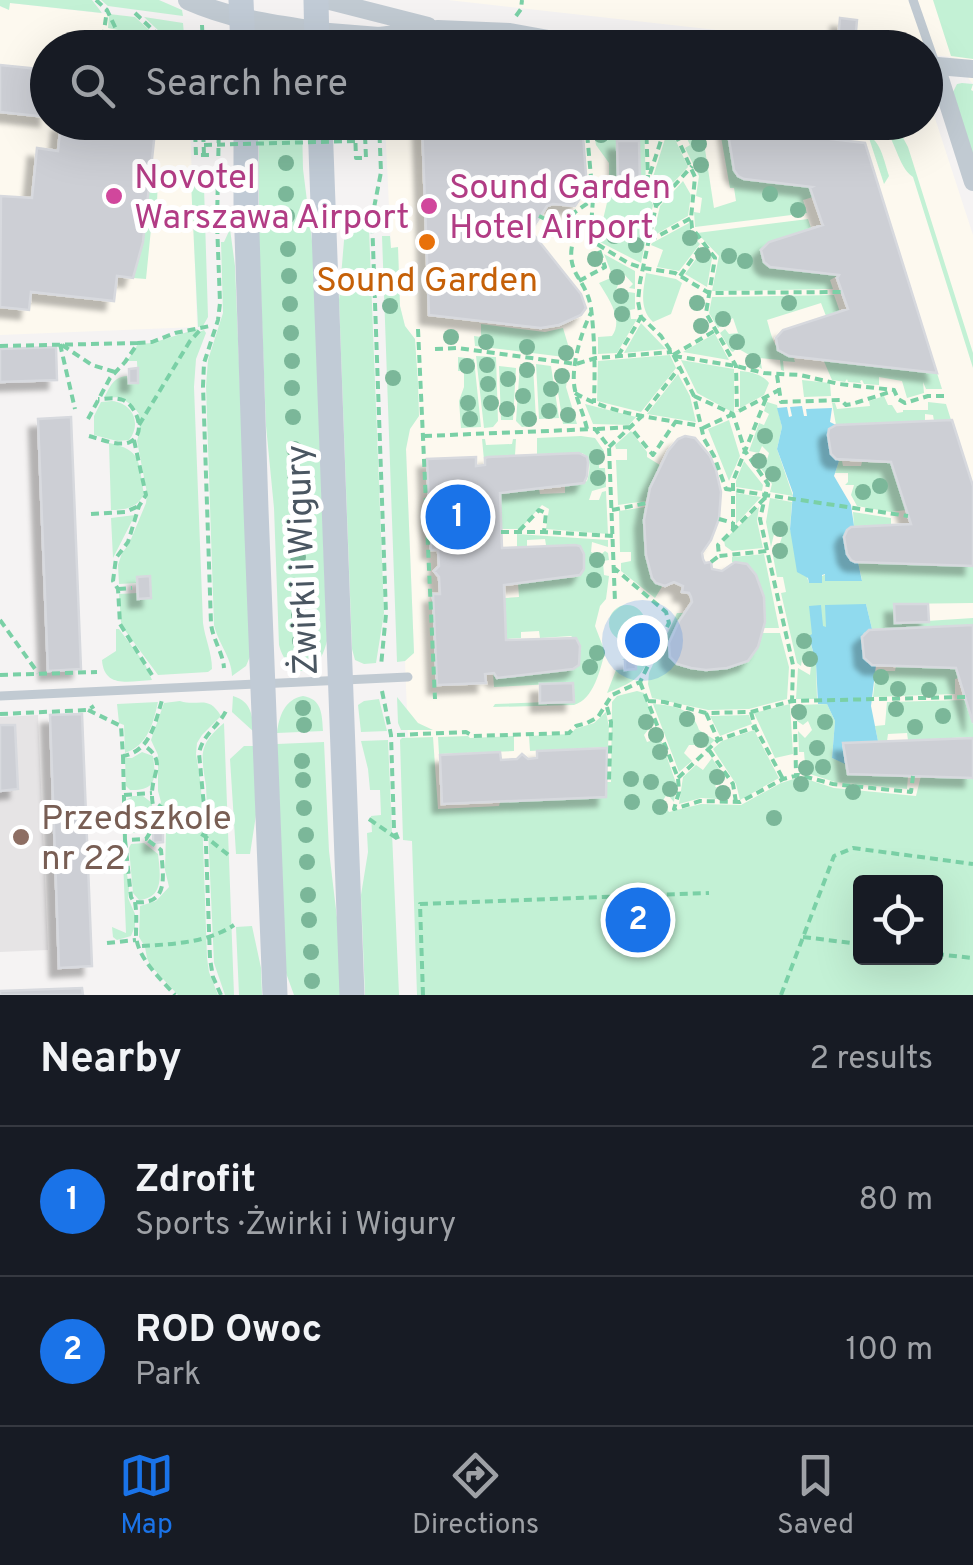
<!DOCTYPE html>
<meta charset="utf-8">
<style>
body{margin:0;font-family:Overpass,sans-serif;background:#242831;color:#f1f3f6}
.controls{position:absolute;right:30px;bottom:30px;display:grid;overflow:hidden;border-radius:10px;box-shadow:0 10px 40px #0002}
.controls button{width:90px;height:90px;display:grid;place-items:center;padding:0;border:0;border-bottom:2px solid #363941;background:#171b24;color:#f1f3f6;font:50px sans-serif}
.you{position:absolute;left:642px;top:640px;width:35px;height:35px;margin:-25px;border:8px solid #fff;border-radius:50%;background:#1a73e8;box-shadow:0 0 0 15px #1a73e833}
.badge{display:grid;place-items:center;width:65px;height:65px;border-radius:50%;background:#1a73e8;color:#fff;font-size:32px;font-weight:700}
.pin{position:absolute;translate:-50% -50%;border:5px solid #fff;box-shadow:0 2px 10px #0006}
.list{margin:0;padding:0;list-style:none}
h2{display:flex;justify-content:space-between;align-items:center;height:130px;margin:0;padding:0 40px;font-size:42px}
h2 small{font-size:32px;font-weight:400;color:#9ea1a6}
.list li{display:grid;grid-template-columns:65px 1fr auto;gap:30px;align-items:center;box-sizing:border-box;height:150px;padding:0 40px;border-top:2px solid #363941}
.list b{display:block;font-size:38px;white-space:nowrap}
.list p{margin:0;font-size:32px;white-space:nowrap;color:#9ea1a6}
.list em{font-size:32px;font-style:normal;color:#9ea1a6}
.icon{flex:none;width:55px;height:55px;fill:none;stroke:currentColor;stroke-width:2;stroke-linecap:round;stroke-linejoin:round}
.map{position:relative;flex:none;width:973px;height:995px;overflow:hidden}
.search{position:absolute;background:#171b24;box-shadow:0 10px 40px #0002;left:30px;right:30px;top:30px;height:110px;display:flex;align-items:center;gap:25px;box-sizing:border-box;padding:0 35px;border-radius:55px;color:#9ea1a6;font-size:38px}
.sheet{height:430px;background:#171b24}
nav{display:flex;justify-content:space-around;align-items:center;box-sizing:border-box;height:140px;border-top:2px solid #363941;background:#171b24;font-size:28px;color:#9ea1a6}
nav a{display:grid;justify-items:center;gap:5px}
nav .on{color:#1a73e8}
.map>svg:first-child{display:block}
.commercial{fill:#fdf9ef}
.education{fill:#e6e4e5}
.green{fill:#c3f1d5;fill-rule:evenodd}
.water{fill:#90daee}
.building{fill:#cdcfd5;stroke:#d7d9de;stroke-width:2.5;filter:url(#shadow)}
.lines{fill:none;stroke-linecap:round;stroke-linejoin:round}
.path{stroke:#7ad0a6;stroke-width:4;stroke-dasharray:8 5;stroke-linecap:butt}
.service{stroke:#c1cad2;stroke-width:9}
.minor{stroke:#c1cad2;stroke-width:18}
.tertiary{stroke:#c1cad2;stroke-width:20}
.secondary{stroke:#c1cbd6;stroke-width:25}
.path-bridge{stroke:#7ad0a6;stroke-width:4;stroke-dasharray:8 5;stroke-linecap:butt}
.tree{fill:#7bb799}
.hotel-dot{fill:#d1479c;stroke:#fff;stroke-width:4}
.food-dot{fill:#e8710a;stroke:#fff;stroke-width:4}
.education-dot{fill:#8d6e63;stroke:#fff;stroke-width:4}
.labels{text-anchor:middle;stroke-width:10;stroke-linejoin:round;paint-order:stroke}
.hotel-label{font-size:35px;fill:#b23c85;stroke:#fff;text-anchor:start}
.food-label{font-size:35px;fill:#c56008;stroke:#fff}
.street-label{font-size:35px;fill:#4a5661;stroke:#fff}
.education-label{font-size:35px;fill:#785e54;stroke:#fff;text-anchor:start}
</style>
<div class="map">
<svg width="973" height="995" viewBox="0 0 973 995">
<defs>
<filter id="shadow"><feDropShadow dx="-9" dy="9" stdDeviation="2.5" flood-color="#0004"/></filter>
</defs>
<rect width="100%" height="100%" fill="#f5f3f3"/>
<path class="commercial" d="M 448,0 L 973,0 L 973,91 L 971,90 L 973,84 L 951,57 L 926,54 L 926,48 L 870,47 Z
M 10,3 L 135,17 L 168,47 L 48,48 L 48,122 L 190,123 L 197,327 L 0,335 L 0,6 L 3,8 Z
M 926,103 L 930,103 L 973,235 L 973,808 L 782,826 L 412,840 L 405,661 L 414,652 L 406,449 L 410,429 L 419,415 L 418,384 L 415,339 L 405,326 L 400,306 L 398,248 L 391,248 L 385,123 L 926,122 Z"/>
<path class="education" d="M 38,715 L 48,950 L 0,952 L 0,717 Z"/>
<path class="green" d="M 0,0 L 92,0 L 102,13 L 10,3 L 9,10 L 0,6 Z
M 101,0 L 159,0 L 182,10 L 183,16 L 108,6 Z
M 933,0 L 973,0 L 973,59 L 951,56 Z
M 109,14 L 135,17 L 168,47 L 154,47 L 138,34 L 130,43 L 118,30 L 108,28 Z
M 144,17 L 183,23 L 185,47 L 176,47 Z
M 962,83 L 973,84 L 971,90 L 973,91 L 973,155 L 953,92 L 957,84 Z
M 259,123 L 302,123 L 303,169 L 313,249 L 327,641 C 323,656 318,668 302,671 C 289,668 282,657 279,645 L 274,508 L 266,426 L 259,244 Z
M 592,123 L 617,123 L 619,183 L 640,181 L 638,131 L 634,131 L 634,126 L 644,126 L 646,185 L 653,205 L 641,263 L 598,241 L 609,194 L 609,163 L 596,145 Z
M 701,123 L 714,208 L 736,201 L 734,188 L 730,188 L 720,131 L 721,125 L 755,129 L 727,128 C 730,145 729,169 744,179 L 812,187 L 810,189 L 813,197 L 803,200 L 807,213 L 695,227 L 694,212 L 700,213 L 702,198 L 696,196 L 699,176 L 685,148 L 690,145 L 684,132 L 679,133 L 674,124 Z
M 880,123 L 895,123 L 908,147 L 973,353 L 973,368 L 913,177 C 897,166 897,140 880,123 Z
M 669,126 L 688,167 L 657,200 L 652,180 Z
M 847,129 C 880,134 880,147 889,176 L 884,184 L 869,138 L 846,135 Z
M 150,176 L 158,177 L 156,228 L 151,229 L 146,279 L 133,278 L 143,242 Z
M 683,181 L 691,195 L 688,216 L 653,236 L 660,206 Z
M 191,182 L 199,182 L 204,187 L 208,317 L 203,326 L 198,327 Z
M 808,219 L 811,228 L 769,242 L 761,250 L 762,258 L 770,267 L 839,275 L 830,280 L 833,289 L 712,291 L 719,256 L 697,233 Z
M 689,223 L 692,236 L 700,244 L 679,271 L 657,267 L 663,250 L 651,245 L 652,243 Z
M 369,228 L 384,613 L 376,663 L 364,664 L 355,660 L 352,649 L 339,300 L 345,229 Z
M 230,229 L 235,266 L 251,654 L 246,666 L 232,676 C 232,658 218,643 214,625 L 206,386 L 208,360 L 223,313 L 221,242 L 224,242 Z
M 382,236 L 390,236 L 391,248 L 398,247 L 400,306 L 405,326 L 415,339 L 418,384 L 419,416 L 410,429 L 406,449 L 414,653 L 405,661 L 397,662 Z
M 704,248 L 712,258 L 707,287 L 685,274 Z
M 604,254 L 635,271 L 635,289 L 629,288 L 633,284 L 623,273 L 616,290 L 635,293 L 635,309 L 630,310 L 631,319 L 637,319 L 617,353 L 598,354 L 598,337 L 612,336 C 624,319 608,298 599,283 L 613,277 Z
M 646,273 L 676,279 L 682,283 L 671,314 L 653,322 C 639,309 643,291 646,273 Z
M 834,295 L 840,312 L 826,316 L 821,303 L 767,320 C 772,337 774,353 793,356 L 795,362 L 783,361 L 784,371 L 781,370 L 780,360 L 760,358 L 762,369 L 748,361 L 751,356 L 737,348 L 733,352 L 731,351 L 720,333 L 725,329 L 729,334 L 738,333 L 733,318 L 718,328 L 709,313 L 712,297 Z
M 641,323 L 666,349 L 624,353 Z
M 481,324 L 545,332 L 563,328 L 572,358 L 475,346 L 474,336 L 481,337 Z
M 197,329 L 199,332 L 204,330 L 206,333 L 196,359 L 194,387 L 203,623 C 205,639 212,652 212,669 L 208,672 L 158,675 L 124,629 L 121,622 L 119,594 L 138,593 L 139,599 L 151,597 L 150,577 L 138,583 L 119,584 L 118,565 L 122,553 L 129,544 L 146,503 L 147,493 L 137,441 L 140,430 L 139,414 L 134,407 L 120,397 L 104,398 C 110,387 113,377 127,376 L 128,383 L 138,383 L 137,361 L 127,361 L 138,344 L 152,343 Z
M 715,334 L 729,360 L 683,352 L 714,334 Z
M 670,355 L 676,368 L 641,412 L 597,401 L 598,361 Z
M 476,356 L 496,357 L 498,421 L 493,427 L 484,428 Z
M 458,357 L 474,359 L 481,427 L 461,428 L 459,401 L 464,387 L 464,371 L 458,371 Z
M 823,359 L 937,373 L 942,389 L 926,389 L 923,382 L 924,393 L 907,398 L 902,381 L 879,377 L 879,385 L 864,384 L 862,380 L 860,381 L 861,383 L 848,382 L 847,379 L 845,382 L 832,380 Z
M 681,360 L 734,369 L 734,413 L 697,393 Z
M 520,364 L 533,365 L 536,420 L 530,426 L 522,427 L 516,421 Z
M 536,364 L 551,366 L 559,418 L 539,419 Z
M 499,366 L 516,368 L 513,420 L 501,420 Z
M 740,371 C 751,372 762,374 769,383 L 764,395 L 740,408 Z
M 555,373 L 568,374 L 566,387 L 577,424 L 563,424 Z
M 678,374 L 690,396 L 696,422 L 647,414 Z
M 802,380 L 830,383 L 831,396 L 804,397 Z
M 884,396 L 888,405 L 892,405 L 897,413 L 903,412 L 903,410 L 928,410 L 928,402 L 946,404 L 951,420 L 934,421 L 933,415 L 925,414 L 925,421 L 836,425 L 832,403 L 835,403 L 837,409 L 870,406 L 869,401 Z
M 112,401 C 133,403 142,424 129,440 L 117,441 L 94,435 L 94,416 L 101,402 Z
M 767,402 L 777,405 L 782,427 L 777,449 L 793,496 L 770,492 L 772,484 L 753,457 L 767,460 L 769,453 L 762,446 L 759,453 L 749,451 L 759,423 L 764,425 L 769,414 L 764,411 Z
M 585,404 L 636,417 L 629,425 L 593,424 Z
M 729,420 L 740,456 L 729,481 L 708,429 Z
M 631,431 L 647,452 L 647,457 L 660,465 L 652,482 L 646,501 L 618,505 L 616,460 L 627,460 L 627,449 L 616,449 L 615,445 Z
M 581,436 L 595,438 L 604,451 L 604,456 L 599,457 L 599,468 L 605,468 L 606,487 L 592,491 L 589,500 L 599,500 L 602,492 L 606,491 L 608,534 L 546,529 L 549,509 L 542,505 L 520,529 L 502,529 L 500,494 L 539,489 L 540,494 L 565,493 L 565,486 L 581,484 L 587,481 C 590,471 592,458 582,453 L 537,454 L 537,438 Z
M 482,439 L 485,439 L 486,445 L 512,444 L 513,439 L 516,439 L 515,455 L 488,457 L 484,460 Z
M 109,443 C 143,450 138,462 144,494 C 137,508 125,510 111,510 Z
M 744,461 L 763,485 L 762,491 L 736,487 L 736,481 Z
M 839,461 L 842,461 L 843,466 L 861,466 L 862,462 L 891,463 L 906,510 L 890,512 L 857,506 L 851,495 L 854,485 L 845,485 L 848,482 L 848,473 L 835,473 Z
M 736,493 L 761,497 L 736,524 Z
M 770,498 L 792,502 L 790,529 L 809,583 L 826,574 L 825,580 L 862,580 L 858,562 L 973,566 L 973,603 L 895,604 L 896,623 L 973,618 L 973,625 L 872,629 L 866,604 L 826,627 L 823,627 L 809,637 L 816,663 L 817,699 L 796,699 L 798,668 L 810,675 L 811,666 L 802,659 L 801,666 L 797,663 L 781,593 L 786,592 L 783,577 L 777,577 L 773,556 L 776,544 L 779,546 L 782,537 L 774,534 L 771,547 L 766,522 Z
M 645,507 C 644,534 644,556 653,580 L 663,585 L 655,598 L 621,571 L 621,563 L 631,561 L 631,552 L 620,552 L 619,511 Z
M 759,507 L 757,521 L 763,548 L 732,551 L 725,546 L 724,540 Z
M 853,512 L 891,518 L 891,525 L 854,526 Z
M 135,515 L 113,558 L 111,518 Z
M 517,534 L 608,540 L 608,547 L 592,542 L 591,552 L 599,556 L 605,551 L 608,553 L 609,560 L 603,561 L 604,575 L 609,576 L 606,599 L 600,606 L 595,626 L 605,652 C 600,670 594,699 574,705 L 493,707 L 495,704 L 574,701 L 573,683 L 494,687 L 493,673 L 497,678 L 572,669 L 576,668 L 580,662 L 579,642 L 571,636 L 540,638 L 539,631 L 521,632 L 521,638 L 506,639 L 505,598 L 519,597 L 518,583 L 576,577 L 580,575 C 586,568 586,553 580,546 L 546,545 L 545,539 L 527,540 L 527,546 L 517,547 Z
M 764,554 L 779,628 L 764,628 C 766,605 763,581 747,564 L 732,562 L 732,557 Z
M609 623a18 18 0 1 1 36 0a18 18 0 1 1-36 0Z
M 677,613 L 683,613 L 683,615 L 668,646 L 670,658 C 677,663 684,664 693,665 C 727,672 754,668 762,633 L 780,633 L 789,667 L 787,699 L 749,709 L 708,710 L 652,698 L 648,684 L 649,673 Z
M 116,629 L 119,629 L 145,664 L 152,680 C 130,681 104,689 102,660 L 116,651 Z
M 655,647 C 640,678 639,680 607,693 L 616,670 L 636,669 L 635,659 L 622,660 L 629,655 Z
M 896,666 L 956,668 L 959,678 L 955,679 L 955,694 L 873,697 L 876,671 L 895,671 Z
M 637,691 L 644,693 L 654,722 L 644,735 L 647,742 L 653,740 L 650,733 L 656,726 L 676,783 L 674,802 L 667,794 L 662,802 L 669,812 L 701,804 L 741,805 L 781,783 L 800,777 L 834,788 L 916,796 L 921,776 L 973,778 L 973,995 L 417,995 L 412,841 L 403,840 L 400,740 L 402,738 L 433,737 L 438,809 L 499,806 L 500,802 L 605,797 L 606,782 L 611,782 L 612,702 L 617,696 ZM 860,882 L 936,882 L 936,958 L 860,958 Z
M 233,696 C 252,702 252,715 254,732 L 232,712 Z
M 303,696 C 322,699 322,714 323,731 L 277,733 C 279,716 285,699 303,696 Z
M 397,697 L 418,723 L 433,730 L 401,730 L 398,723 Z
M 379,699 L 387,731 L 361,732 L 358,705 L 364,701 Z
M 966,700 L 973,724 L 973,737 L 908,740 L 907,733 L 888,734 L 887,741 L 878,741 L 875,726 L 885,725 L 887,702 Z
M 180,701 C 199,707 208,694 221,716 L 202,735 L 197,743 L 196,754 L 201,786 L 207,958 L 209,972 L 218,995 L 178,995 L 150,965 L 147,958 L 145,947 L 139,937 L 140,906 L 156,901 L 169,887 L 165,870 L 166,831 L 155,831 L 159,816 L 157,810 L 161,802 L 158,791 L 158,755 L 151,740 L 164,703 Z
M 158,702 C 153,724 148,745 125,753 L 124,725 L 119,723 L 117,704 Z
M 653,704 C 674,705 693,709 699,730 L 715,740 L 706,748 L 704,745 L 689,745 L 684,753 L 692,761 L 679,772 Z
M 790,704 L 793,754 L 775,758 L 754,713 Z
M 827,704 L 835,721 L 832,758 L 846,764 L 848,774 L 908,776 L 907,789 L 835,782 L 800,771 L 799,765 L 805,764 L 804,752 L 799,752 L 798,731 L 805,738 L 812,730 L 808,721 L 803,725 L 797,721 L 796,705 Z
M 606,712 L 609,727 L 608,747 L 530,751 L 529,736 L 571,734 L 575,729 L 594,723 Z
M 749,715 L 752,724 L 720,736 L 710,716 Z
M 224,723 L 234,995 L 225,995 L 214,963 L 206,786 C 201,754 198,745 224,723 Z
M 754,730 L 779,778 L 740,800 L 736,784 L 713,749 L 722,741 Z
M 468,736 L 470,738 L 514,736 L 514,751 L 439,754 L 438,737 Z
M 388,740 L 399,995 L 365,995 L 361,895 L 368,852 L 367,833 L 372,832 L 371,816 L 381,815 L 380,790 L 370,790 L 368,769 L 361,741 Z
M 324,742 L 329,851 L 340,943 L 342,995 L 294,995 L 286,973 L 277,744 Z
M 244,746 L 254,746 L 256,815 L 250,854 L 236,854 L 230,759 Z
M 142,752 L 153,756 C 156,778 157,791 130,790 L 126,786 L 125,758 L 132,758 Z
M 712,758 L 725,778 L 715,786 L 720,793 L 717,799 L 701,798 L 679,804 L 683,777 L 696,765 L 703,770 Z
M 133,796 L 143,796 L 152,803 L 153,823 L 149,832 L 128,833 L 133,822 L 127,815 L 126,800 Z
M 144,843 L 158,854 C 160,873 165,898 139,900 L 133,893 L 129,848 L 131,844 Z
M 119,844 L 123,845 L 129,888 L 128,898 L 135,914 L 135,926 L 131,936 L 117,940 L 113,937 L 112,927 L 126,933 L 123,860 L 109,854 L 111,847 Z
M 252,926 L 261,968 L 262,995 L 239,995 L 236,927 Z"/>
<path class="water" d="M 802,406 L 804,416 L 807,416 L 806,409 L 832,408 L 830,422 L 836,425 L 830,428 C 825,439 829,455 839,461 L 834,476 L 851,505 L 854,526 C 841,532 843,549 851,560 L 858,562 L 862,581 L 825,581 L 825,574 L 822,575 L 822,583 L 809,583 L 808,578 L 797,572 L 790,529 L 793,493 L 777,449 L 782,427 L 777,408 L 787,407 L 789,417 L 792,416 L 790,407 Z
M 866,604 L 872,629 L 864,633 L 861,640 L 866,661 L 876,665 L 871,706 L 878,741 L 842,743 L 845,764 L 832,758 L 835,721 L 827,704 L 818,704 L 816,663 L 809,636 L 812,634 L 809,606 L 821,605 L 823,626 L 826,627 L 825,605 Z"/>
<path class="building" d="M 840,18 L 857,20 L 855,42 L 838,41 Z
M 0,65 L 48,70 L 48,117 L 0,112 Z
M 61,122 L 156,122 L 143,242 L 133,278 L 117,276 L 114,301 L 31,292 L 29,310 L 0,307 L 1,196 L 32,198 L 37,148 L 58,151 Z
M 422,122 L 582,122 L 587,188 L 575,206 L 553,204 L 547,206 L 532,229 L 534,235 L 581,294 L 586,308 L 581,315 L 559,325 L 541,328 L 429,315 Z
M 727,127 L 865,143 L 937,373 L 789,356 L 778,350 L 776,338 L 783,330 L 848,309 L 837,278 L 839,275 L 770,267 L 764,262 L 761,250 L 769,242 L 823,225 L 822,223 L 810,188 L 812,187 L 744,179 L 738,176 L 734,170 Z
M 617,141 L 639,141 L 640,182 L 618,183 Z
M 56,347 L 57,380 L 0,382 L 0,349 Z
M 138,368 L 138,383 L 129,383 L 129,369 Z
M 71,417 L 81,669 L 48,671 L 38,419 Z
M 952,420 L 973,486 L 973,566 L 855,562 L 851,560 L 847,554 L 844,537 L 847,530 L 851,527 L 911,524 L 891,462 L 836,459 L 831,454 L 828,435 L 829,429 L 836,425 Z
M 685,436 L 695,438 L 710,456 L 716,470 L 721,492 L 719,519 L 711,540 L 702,553 L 703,559 L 705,563 L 711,562 L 712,569 L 722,571 L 735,562 L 747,564 L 756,575 L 764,597 L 765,622 L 758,647 L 748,661 L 727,668 L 706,670 L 691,668 L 677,664 L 670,657 L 669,643 L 679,621 L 692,602 L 691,597 L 689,593 L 682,592 L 683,586 L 674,582 L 665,586 L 656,583 L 652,578 L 646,555 L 644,520 L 650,488 L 668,451 L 678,439 Z
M 579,453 L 587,457 L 588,462 L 587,476 L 584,483 L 500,493 L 502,548 L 575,545 L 580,546 L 584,554 L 584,569 L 580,575 L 504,585 L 506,640 L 576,638 L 580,646 L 579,665 L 573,669 L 497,678 L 494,673 L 485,674 L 486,683 L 437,685 L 433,594 L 440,594 L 439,577 L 434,571 L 439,566 L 438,550 L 431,550 L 427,459 L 476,457 L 476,466 L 485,465 L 485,458 L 488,457 Z
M 150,576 L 151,598 L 138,599 L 137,577 Z
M 894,604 L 928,604 L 929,622 L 895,623 Z
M 973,625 L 973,723 L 956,668 L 872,665 L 864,658 L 862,637 L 869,630 Z
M 636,659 L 636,669 L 625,670 L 625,660 Z
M 573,683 L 574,702 L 540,703 L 540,684 Z
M 82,714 L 92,966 L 59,968 L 50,715 Z
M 0,725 L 15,725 L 18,789 L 0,791 Z
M 973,738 L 973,778 L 848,774 L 843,743 Z
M 607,748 L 606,797 L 442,804 L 440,755 L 500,752 L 501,760 L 517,759 L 522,754 L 528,759 L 537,758 L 537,751 Z
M 153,833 L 163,833 L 163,842 L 153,843 Z
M 82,988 L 83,995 L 0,995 L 0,991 Z"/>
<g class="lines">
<path class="path" d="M 96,0 L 107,10 L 117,31 L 113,42
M 135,13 L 172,48
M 516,16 L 521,9 L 522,0
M 202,25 L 203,48
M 103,38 L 107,10
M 219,122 L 217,223 L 220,303 L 218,320 L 204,363 L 203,386 L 211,624 C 213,640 223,653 224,668
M 379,122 L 381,172 L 372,218 L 386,614 L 381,666
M 586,122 L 593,199 L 590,240
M 670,122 L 695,177 L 691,218 L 692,228 L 715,258 L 706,313 L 736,366 L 737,412
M 646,123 L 648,179 L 656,206 L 640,282 L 638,301 L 641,317 L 661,336 L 674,356 L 694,396 L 704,439 L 714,456 L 726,489 L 908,516
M 355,130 L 356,158 L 366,158 L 365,135 L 368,133
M 204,155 L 203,129 L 195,129 L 196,155 L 212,155
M 650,174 L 667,122
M 172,178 L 209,178
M 656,206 L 692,166
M 539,216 L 597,244 L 628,263 L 643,268 L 675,273 L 709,293 L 842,292
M 565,228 L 575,212 L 592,200
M 575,234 C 562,274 586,276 591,308 C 595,340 595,371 594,403
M 649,241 L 691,218
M 680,276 L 703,244
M 579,281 L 605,267 L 597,244
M 418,329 L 435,699
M 60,344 L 75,409
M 62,345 L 92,365 L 115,372
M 0,346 L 138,343
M 435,349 L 457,348 L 576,364 L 596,358 L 672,352
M 673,355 L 716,330
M 618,356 L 641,317
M 674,356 L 736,366 L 764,373 L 800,375 L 839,384 L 894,390 L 898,399 L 905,403 L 928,396 L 947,396
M 777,375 L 781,402 L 841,400 L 846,405 L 852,404 L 890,392
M 575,393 C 612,415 659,418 700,426
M 694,396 L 733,414 L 745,451 L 768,484 L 760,519 L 793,665 L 792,701 L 795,721 L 796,776
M 739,411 L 779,390
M 88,419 L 110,378 L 125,362 L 138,343 L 152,342 L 175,333 L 210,326
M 139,425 L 190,341 L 201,329
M 703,428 L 731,415
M 587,429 C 584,415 578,403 575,390 C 570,369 581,332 591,313
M 597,429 L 630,427 L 653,455 L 676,421
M 89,436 C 100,439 119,447 130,442 C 147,434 137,406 123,400 C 115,397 106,399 98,399
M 424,436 L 595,429 L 609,447 L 615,602
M 134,440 L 146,495 L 139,506 L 128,542 L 116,558 L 113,581 L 118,589 L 120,624 L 152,675
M 609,447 L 642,416 L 679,368
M 765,498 L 718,545 L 719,556 L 767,551
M 612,510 L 647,503
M 91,514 L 125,512 L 139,506
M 719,519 L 733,523
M 733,530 L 733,481 L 767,396
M 519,531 L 539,510 L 546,513 L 544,532
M 501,532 L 544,532 L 614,536
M 711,562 L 719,556
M 118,589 L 132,588
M 0,620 L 38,673
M 0,675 L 97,672
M 640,682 L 678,778 L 679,792 L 674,809 L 700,801 L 740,802 L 783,779 L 799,775 L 833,784 L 911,792 L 913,776
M 382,691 L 391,735 L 394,829 L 398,839
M 648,701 L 664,702 L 706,713 L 751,712 L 792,701 L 965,697
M 607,707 L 611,722 L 609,781
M 88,710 L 121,726 L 123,756 C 150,751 155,724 162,700
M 751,712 L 755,727 L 783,779
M 706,713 L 718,740
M 0,714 L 88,710 L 94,706
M 397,735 L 466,732 L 473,736 L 569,733 L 576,726 L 587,723 L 598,717 L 612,695 L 640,682 L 669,623 L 666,612 L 614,568
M 709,750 L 733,784 L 736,802
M 123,756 L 125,840 L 146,839 C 164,812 151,816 152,792 C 153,772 166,761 145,746
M 678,778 L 718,740 L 755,727
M 124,795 L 152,793
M 158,805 L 206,837 L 231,857
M 369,819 L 398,839
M 125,840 L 131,897 L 134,902 C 170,906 163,875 161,850 L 146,839
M 135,902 C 137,914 136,923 136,935 C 137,958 161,979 175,995
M 803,937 L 860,944
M 107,943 L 136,940
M 142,946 C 173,944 207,943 234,925
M 936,954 L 973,958
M 221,995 L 213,977 L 210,959 L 205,817 L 199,753 C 203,734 218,727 226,711
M 423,995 L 420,904 L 709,893
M 781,995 L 834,856 L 853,848 L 973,864"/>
<path class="service" d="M 913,0 L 936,66
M 0,696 L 408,677"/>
<path class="minor" d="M 326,0 L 428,26
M 317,31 L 379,36 L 438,29 L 510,32 L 598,48
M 926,65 L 973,69
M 936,66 L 973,182"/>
<path class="tertiary" d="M 188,0 C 231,19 270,24 317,31"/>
<path class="secondary" d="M 241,0 L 243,48
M 316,0 L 317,48
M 246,122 L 246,203 L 256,510 L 275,995
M 320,122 L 352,995"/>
<path class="path-bridge" d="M 204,145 L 355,141"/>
</g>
<g class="tree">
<circle cx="601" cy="135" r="8"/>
<circle cx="699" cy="144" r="8"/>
<circle cx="286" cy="163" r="8"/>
<circle cx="701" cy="165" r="8"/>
<circle cx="286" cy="194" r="8"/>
<circle cx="770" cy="194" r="8"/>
<circle cx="798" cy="210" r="8"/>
<circle cx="287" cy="216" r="8"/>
<circle cx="646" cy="223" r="8"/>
<circle cx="627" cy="228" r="8"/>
<circle cx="614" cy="236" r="8"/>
<circle cx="690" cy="238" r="8"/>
<circle cx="636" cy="245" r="8"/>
<circle cx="288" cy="249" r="8"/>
<circle cx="703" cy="255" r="8"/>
<circle cx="729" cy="256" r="8"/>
<circle cx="595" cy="259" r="8"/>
<circle cx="745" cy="261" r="8"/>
<circle cx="289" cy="276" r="8"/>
<circle cx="617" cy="277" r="8"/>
<circle cx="389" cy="284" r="8"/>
<circle cx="621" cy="296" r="8"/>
<circle cx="697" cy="303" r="8"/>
<circle cx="789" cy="303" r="8"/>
<circle cx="290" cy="304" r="8"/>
<circle cx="390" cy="306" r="8"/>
<circle cx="622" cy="314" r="8"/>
<circle cx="723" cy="319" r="8"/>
<circle cx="701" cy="326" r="8"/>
<circle cx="291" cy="333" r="8"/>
<circle cx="451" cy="337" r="8"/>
<circle cx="486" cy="342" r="8"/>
<circle cx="737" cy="342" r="8"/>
<circle cx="527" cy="347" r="8"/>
<circle cx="566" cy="353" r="8"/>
<circle cx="292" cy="361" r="8"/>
<circle cx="753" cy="361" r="8"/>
<circle cx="487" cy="365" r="8"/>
<circle cx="467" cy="366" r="8"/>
<circle cx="527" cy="370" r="8"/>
<circle cx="562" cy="376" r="8"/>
<circle cx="393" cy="378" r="8"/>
<circle cx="508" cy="379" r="8"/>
<circle cx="488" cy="384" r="8"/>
<circle cx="292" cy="388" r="8"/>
<circle cx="551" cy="389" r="8"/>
<circle cx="523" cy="396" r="8"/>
<circle cx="468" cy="403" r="8"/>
<circle cx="491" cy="403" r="8"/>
<circle cx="507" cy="409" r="8"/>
<circle cx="549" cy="411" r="8"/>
<circle cx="568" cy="415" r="8"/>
<circle cx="293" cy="417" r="8"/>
<circle cx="470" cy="419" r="8"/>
<circle cx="529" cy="419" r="8"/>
<circle cx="765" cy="436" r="8"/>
<circle cx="294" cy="449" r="8"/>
<circle cx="597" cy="457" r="8"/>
<circle cx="759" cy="461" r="8"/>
<circle cx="773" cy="474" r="8"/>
<circle cx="295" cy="475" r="8"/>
<circle cx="598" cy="478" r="8"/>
<circle cx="880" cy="486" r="8"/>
<circle cx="863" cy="492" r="8"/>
<circle cx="296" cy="501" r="8"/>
<circle cx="780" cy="529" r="8"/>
<circle cx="297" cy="530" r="8"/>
<circle cx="780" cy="551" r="8"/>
<circle cx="298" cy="557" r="8"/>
<circle cx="597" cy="560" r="8"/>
<circle cx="594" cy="580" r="8"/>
<circle cx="298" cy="587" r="8"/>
<circle cx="299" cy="615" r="8"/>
<circle cx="300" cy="641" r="8"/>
<circle cx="804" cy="641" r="8"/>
<circle cx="597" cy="653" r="8"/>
<circle cx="810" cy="659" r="8"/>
<circle cx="590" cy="667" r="8"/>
<circle cx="881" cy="677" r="8"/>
<circle cx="898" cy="689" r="8"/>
<circle cx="929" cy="690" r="8"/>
<circle cx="303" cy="708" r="8"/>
<circle cx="896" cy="709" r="8"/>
<circle cx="799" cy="712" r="8"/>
<circle cx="943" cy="716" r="8"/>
<circle cx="687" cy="719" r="8"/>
<circle cx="646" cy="722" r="8"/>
<circle cx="825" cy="722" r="8"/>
<circle cx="304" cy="725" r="8"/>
<circle cx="915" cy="727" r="8"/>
<circle cx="656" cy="735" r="8"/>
<circle cx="701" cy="740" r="8"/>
<circle cx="817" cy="748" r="8"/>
<circle cx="660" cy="752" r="8"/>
<circle cx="302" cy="761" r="8"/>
<circle cx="823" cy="767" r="8"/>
<circle cx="806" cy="768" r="8"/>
<circle cx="717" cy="777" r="8"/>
<circle cx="631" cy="779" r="8"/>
<circle cx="303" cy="780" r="8"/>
<circle cx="651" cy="782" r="8"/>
<circle cx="801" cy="784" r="8"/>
<circle cx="670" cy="789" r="8"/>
<circle cx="853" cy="792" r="8"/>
<circle cx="723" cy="793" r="8"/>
<circle cx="632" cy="802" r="8"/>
<circle cx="660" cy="807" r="8"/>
<circle cx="304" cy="808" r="8"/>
<circle cx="774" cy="818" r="8"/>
<circle cx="306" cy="835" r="8"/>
<circle cx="307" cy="862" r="8"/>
<circle cx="308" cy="895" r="8"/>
<circle cx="309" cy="920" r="8"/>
<circle cx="311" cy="952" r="8"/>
<circle cx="312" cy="981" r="8"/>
</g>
<g class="hotel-dot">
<circle cx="114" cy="196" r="10"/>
<circle cx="429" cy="206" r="10"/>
</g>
<circle class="food-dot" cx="427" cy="242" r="10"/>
<circle class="education-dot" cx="21" cy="837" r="10"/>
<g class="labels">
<g class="hotel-label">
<text x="134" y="188">Novotel<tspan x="134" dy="40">Warszawa Airport</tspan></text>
<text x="449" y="198">Sound Garden<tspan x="449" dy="40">Hotel Airport</tspan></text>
</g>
<g class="food-label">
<text x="427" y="291">Sound Garden</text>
</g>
<g class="street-label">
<text transform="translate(301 560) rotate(-92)" y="12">Żwirki i Wigury</text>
</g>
<g class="education-label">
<text x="41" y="829">Przedszkole<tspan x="41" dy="40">nr 22</tspan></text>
</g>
</g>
</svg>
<div class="controls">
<button><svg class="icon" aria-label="locate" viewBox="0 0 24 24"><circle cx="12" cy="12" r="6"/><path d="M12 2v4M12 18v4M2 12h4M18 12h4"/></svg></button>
</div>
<div class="you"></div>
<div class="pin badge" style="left:458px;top:517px">1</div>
<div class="pin badge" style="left:638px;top:920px">2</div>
<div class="search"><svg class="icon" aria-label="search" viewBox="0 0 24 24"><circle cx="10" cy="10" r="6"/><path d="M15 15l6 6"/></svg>Search here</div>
</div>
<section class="sheet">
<h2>Nearby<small>2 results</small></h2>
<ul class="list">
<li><span class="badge">1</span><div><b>Zdrofit</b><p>Sports · Żwirki i Wigury</p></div><em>80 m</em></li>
<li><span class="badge">2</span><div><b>ROD Owoc</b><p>Park</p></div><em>100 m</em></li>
</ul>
</section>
<nav>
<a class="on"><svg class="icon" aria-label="map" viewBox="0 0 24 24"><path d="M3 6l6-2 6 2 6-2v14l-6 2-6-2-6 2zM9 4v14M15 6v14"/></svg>Map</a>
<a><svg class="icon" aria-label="directions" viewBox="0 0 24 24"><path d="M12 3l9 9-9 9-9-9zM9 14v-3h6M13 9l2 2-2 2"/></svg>Directions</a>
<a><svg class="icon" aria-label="saved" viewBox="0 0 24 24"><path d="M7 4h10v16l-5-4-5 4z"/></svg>Saved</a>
</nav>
